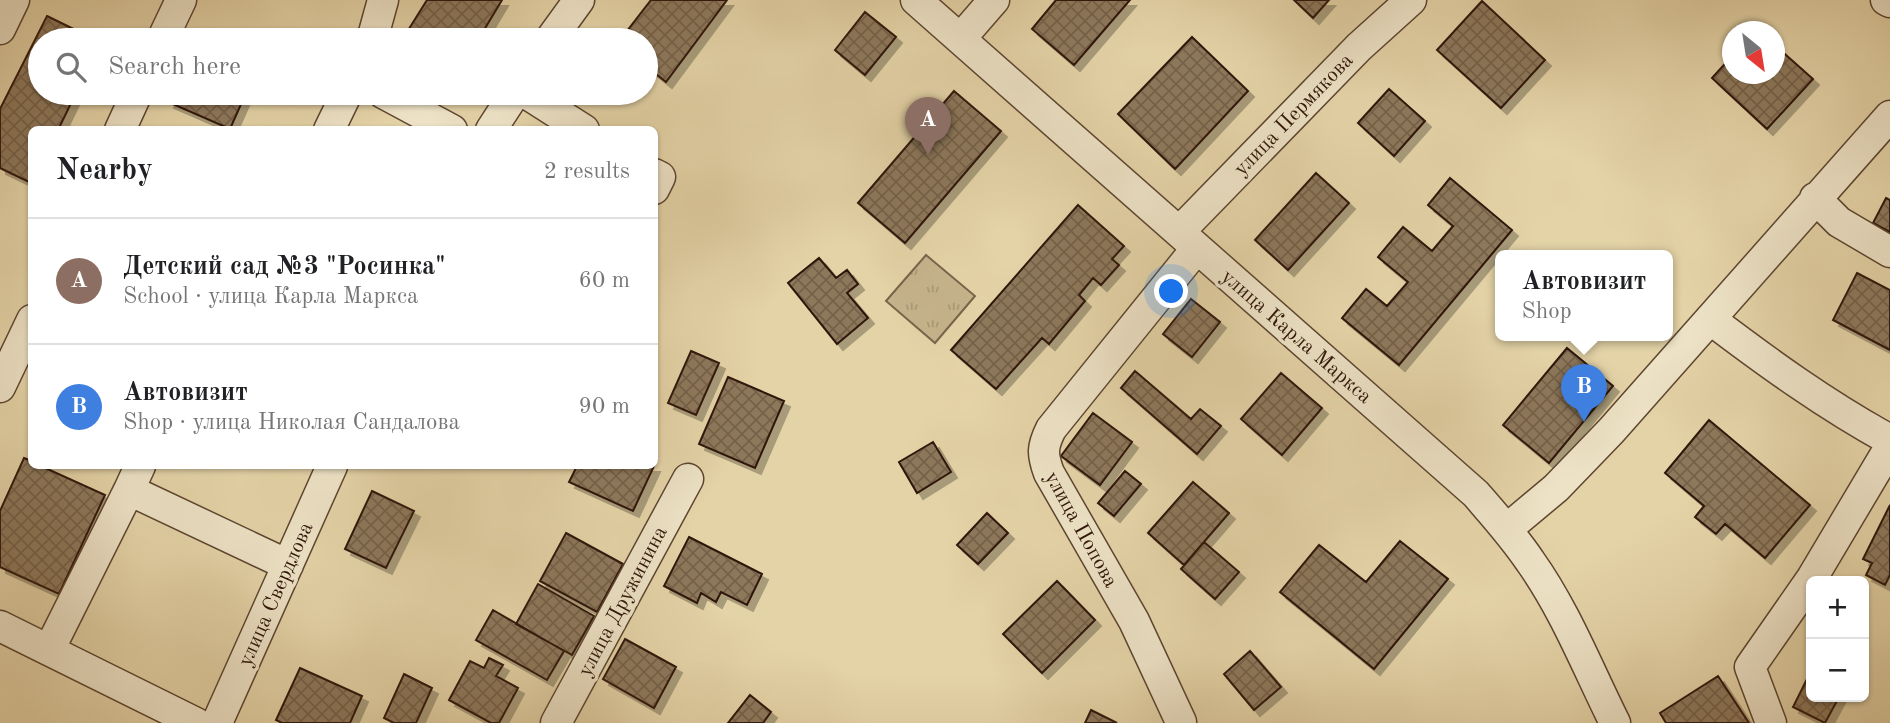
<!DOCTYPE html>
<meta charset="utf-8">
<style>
body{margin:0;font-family:"Old Standard TT",serif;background:#f2f2f2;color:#202124}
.controls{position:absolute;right:21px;bottom:21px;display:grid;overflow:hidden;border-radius:10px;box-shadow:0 2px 5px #0004}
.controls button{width:63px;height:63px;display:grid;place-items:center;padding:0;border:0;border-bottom:2px solid #e0e0e0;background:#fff;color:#202124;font:35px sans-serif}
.compass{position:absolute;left:1722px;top:21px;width:63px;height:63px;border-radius:50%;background:#fff;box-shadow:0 2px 5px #0004;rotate:150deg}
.you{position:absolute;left:1172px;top:292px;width:24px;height:24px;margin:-18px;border:5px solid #fff;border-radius:50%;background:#1a73e8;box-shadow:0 0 0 10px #1a73e833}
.badge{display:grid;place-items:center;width:46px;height:46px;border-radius:50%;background:#db2777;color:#fff;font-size:23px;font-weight:700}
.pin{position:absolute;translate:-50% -58px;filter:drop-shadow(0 2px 4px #0008)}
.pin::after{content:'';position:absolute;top:37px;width:24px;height:21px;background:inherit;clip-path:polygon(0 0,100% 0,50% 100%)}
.popup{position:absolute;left:1495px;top:250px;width:178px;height:91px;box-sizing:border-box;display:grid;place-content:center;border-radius:10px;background:#fff;filter:drop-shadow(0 2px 5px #0005);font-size:23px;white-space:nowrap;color:#757577}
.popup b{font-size:26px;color:#202124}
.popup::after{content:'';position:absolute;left:50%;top:100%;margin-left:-14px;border:14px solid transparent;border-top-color:#fff}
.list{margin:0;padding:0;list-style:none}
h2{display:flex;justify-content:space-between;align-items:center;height:91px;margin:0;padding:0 28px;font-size:30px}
h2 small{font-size:23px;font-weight:400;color:#757577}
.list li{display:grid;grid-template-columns:46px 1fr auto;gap:21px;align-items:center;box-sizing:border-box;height:126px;padding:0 28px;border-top:2px solid #e0e0e0}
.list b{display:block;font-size:26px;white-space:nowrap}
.list p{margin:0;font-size:23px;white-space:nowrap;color:#757577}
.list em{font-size:23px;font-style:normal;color:#757577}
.icon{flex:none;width:38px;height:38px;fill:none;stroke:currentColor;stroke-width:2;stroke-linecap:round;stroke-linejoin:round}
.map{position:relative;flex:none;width:1890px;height:723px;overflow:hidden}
.search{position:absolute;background:#fff;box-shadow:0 2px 5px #0004;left:28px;top:28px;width:630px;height:77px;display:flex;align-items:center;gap:18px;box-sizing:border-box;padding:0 24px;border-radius:38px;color:#757577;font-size:26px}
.panel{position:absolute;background:#fff;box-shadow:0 2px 5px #0004;left:28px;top:126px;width:630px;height:343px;border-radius:10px}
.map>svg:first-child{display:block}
.park{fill:url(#park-tufts);stroke:#7a644a;stroke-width:2}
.building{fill:url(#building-cross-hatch);stroke:#2f1609;stroke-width:2;filter:url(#shadow)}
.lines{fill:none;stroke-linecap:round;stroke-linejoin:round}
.minor-casing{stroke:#5c4530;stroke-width:33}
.minor{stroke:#ede2c6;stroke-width:30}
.labels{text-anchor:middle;stroke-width:7;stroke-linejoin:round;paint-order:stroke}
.street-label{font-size:21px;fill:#2f1609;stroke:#ede2c6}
</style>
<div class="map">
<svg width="1890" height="723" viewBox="0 0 1890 723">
<defs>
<pattern id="park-tufts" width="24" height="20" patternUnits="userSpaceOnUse" patternTransform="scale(1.75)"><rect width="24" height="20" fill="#c5b38c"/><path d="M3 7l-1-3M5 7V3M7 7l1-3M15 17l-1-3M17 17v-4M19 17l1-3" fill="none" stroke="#a97"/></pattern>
<pattern id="building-cross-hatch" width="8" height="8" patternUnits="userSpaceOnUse" patternTransform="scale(1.75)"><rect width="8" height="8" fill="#8d785b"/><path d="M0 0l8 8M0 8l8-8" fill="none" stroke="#746149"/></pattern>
<filter id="shadow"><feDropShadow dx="6" dy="6" stdDeviation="0" flood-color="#0004"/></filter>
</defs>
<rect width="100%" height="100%" fill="#e4d3a7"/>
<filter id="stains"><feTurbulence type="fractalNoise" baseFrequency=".00286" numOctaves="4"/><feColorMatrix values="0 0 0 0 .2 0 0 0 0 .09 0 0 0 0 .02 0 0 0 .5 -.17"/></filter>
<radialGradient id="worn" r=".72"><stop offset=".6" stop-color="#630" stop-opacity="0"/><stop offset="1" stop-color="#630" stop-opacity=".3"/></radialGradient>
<path class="park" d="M 926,255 L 975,296 L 935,343 L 886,301 Z"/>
<path class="building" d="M 427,0 L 502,0 L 478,40 L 402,40 Z
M 651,0 L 727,0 L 666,82 L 646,66 L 646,40 L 620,40 Z
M 1056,0 L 1130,0 L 1074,65 L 1032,29 Z
M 1294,0 L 1329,0 L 1313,18 Z
M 1482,1 L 1545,60 L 1501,108 L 1437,50 Z
M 865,12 L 896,37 L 865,75 L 835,50 Z
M 47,16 L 96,40 L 40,40 L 40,93 L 76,93 L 58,130 L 32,130 L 31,183 L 0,168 L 0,109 Z
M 200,30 L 223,40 L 195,40 Z
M 1192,37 L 1248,91 L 1175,169 L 1118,114 Z
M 1777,47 L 1813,79 L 1767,129 L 1712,78 L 1732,56 L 1732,74 L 1774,74 L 1774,50 Z
M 1389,89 L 1425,121 L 1394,156 L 1358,123 Z
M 954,91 L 1001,131 L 905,243 L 858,203 Z
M 172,93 L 246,93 L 230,129 L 168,102 Z
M 1316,173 L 1349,203 L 1288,270 L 1255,240 Z
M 1450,178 L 1512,230 L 1399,365 L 1342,318 L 1366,289 L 1387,306 L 1408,282 L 1378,257 L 1403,227 L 1432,251 L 1453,226 L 1428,205 Z
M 1886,198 L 1890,200 L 1890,232 L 1873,223 Z
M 1078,205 L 1124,246 L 1112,259 L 1119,265 L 1101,285 L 1093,278 L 1079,295 L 1085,301 L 1049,344 L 1042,338 L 996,389 L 951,350 Z
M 819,258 L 836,278 L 847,270 L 858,284 L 847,293 L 868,318 L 837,344 L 788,283 Z
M 1857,273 L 1890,290 L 1890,350 L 1833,320 Z
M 1191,299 L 1220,322 L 1192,357 L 1163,334 Z
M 1567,348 L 1613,386 L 1549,463 L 1503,425 Z
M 691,351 L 719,363 L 696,415 L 668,403 Z
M 1135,371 L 1191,419 L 1200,409 L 1221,426 L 1197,454 L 1121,388 Z
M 1281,373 L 1322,408 L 1282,455 L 1241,419 Z
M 728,377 L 784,401 L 755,468 L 699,444 Z
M 1093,413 L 1132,442 L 1100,485 L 1061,456 Z
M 1709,420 L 1810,505 L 1765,558 L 1725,524 L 1716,534 L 1695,517 L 1704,506 L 1665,473 Z
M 933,442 L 951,472 L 917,493 L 899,462 Z
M 24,458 L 32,461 L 32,466 L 41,466 L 105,495 L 59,594 L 0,567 L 0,511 Z
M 577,466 L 654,466 L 633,511 L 569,482 Z
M 1125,471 L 1141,484 L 1114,516 L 1098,503 Z
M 1193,482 L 1229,513 L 1184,565 L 1148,533 Z
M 372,491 L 414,511 L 386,568 L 345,549 Z
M 1890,505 L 1890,575 L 1885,585 L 1866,575 L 1872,563 L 1863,559 Z
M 987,513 L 1008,533 L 978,564 L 957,545 Z
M 566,533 L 623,564 L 597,612 L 540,581 Z
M 689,537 L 762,574 L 747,605 L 721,592 L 716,602 L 701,593 L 697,603 L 664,586 Z
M 1400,541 L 1448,579 L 1374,669 L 1280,592 L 1319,545 L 1366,582 Z
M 1204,542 L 1239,572 L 1215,599 L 1181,569 Z
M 1057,581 L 1095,620 L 1042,673 L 1003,634 Z
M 538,584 L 594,616 L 572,655 L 516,624 Z
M 493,610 L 564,651 L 547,680 L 476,640 Z
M 625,639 L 676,667 L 654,708 L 603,679 Z
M 1250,651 L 1281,687 L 1254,710 L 1224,674 Z
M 489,658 L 503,665 L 496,676 L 518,688 L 499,723 L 491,723 L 449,700 L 470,661 L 484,668 Z
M 300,668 L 362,696 L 350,723 L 282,723 L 276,720 Z
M 1811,671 L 1811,697 L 1839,697 L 1825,723 L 1793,707 Z
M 404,674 L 432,688 L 416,723 L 394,723 L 384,718 Z
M 1718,676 L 1749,723 L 1666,723 L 1660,713 Z
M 750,695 L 771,712 L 763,723 L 728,723 Z
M 1091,710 L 1117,723 L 1085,723 Z"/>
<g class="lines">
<g class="minor-casing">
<path id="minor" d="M 916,0 L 1476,494 C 1495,516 1514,537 1530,561 C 1565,610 1588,669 1615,723
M 1886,0 L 1890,2
M 0,29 L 14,0
M 961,38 L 994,0
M 162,40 L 181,0
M 372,40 L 383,0
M 550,40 L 579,0
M 383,93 L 452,130
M 526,93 L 584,130
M 120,130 L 137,93
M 329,130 L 347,93
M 491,130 L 515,93
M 654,174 L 660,177 L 654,189
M 1815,198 L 1839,222 L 1890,252
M 1179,232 L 1359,47 L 1411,0
M 1710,319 C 1768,363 1826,405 1890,440
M 0,387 L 32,320
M 129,490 L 140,466
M 1507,529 L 1556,488 L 1611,431 L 1890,116
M 0,626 L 196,723
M 49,650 L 129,490 L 288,565
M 1181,722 L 1134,621 L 1049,473 C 1042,454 1042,447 1051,429 L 1197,248
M 217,723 L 332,466
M 556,723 L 688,479
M 1771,723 L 1750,667 L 1812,578 L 1890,447"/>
</g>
<use href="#minor" class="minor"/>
</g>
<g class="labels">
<g class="street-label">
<text transform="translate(1293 114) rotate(-46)" y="7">улица Пермякова</text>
<text transform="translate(1297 336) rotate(41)" y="7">улица Карла Маркса</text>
<text transform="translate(1082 529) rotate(61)" y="7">улица Попова</text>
<text transform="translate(275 594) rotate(-66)" y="7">улица Свердлова</text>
<text transform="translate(622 601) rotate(-62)" y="7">улица Дружинина</text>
</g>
</g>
<rect width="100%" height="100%" filter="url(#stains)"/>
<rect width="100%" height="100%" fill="url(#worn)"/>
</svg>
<div class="controls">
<button>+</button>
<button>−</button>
</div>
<svg class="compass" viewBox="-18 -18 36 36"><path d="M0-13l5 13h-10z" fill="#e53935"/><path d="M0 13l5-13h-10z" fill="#757577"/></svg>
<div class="you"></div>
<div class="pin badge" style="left:928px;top:155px;background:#8d6e63">A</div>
<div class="pin badge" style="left:1584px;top:422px;background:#3f7fe0">B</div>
<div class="popup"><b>Автовизит</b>Shop</div>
<div class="search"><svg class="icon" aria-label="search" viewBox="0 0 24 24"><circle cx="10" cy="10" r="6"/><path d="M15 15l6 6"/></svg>Search here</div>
<section class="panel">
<h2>Nearby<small>2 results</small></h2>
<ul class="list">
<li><span class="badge" style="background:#8d6e63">A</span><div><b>Детский сад №3 &quot;Росинка&quot;</b><p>School · улица Карла Маркса</p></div><em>60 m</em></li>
<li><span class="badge" style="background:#3f7fe0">B</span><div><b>Автовизит</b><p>Shop · улица Николая Сандалова</p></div><em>90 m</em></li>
</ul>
</section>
</div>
